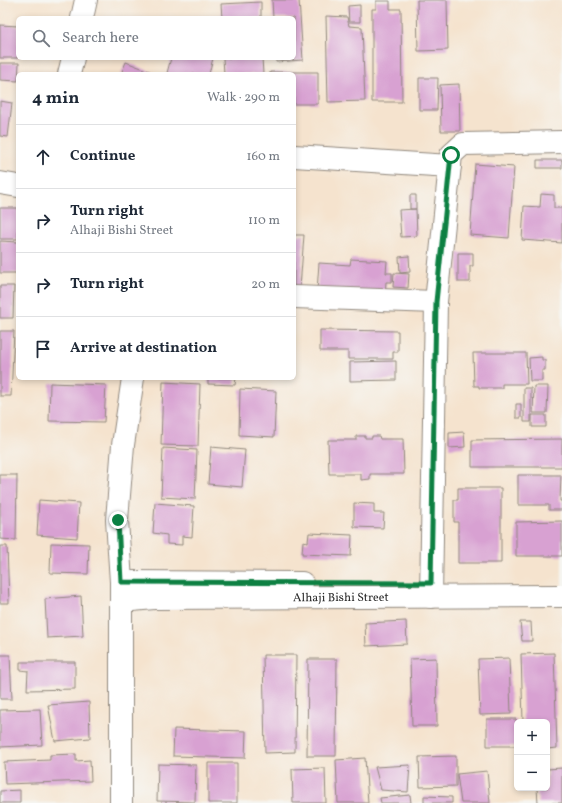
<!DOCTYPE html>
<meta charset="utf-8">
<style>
body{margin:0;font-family:Vollkorn,serif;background:#f6f6f7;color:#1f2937}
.controls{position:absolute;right:12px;bottom:12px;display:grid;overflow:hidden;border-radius:6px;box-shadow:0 2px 6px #0003}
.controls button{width:36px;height:36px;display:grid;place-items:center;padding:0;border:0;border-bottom:1px solid #e0e1e3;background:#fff;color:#1f2937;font:20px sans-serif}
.stop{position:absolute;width:12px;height:12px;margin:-9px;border:3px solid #0b8043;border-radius:50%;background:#fff}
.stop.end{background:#0b8043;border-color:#fff;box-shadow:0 1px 4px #0008}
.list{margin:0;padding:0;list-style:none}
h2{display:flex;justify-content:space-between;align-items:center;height:52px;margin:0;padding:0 16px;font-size:17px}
h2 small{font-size:13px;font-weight:400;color:#747a83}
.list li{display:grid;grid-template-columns:26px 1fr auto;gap:12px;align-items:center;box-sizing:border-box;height:64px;padding:0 16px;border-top:1px solid #e0e1e3}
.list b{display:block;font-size:15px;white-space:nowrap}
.list p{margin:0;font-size:13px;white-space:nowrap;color:#747a83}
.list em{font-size:13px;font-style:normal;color:#747a83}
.icon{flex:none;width:22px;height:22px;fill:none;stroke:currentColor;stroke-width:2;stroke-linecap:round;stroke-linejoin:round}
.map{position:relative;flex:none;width:562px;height:803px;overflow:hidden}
.search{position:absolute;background:#fff;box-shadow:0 2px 6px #0003;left:16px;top:16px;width:280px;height:44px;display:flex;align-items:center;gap:10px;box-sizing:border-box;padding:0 14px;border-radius:6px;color:#747a83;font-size:15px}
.panel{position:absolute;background:#fff;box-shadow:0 2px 6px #0003;left:16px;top:72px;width:280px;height:308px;border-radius:6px}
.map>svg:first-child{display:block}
.building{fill:#d8a1d2}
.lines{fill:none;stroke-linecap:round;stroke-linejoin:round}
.minor-casing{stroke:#90877c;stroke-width:24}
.minor{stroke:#fff;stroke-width:22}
.route{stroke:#0b8043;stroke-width:5}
.labels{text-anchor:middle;stroke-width:3;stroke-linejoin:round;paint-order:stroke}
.street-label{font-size:12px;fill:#2b2b2b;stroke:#f6f6f2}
</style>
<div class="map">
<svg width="562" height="803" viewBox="0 0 562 803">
<rect width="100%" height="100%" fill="#f6f6f2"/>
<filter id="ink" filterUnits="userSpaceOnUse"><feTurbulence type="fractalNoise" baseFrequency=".025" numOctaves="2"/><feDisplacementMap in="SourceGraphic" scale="8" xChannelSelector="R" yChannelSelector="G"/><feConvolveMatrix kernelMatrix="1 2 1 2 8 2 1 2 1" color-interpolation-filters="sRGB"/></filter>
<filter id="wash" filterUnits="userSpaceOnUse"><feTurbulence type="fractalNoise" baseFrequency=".012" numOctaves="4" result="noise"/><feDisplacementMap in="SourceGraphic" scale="16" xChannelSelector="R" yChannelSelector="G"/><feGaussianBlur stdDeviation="0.9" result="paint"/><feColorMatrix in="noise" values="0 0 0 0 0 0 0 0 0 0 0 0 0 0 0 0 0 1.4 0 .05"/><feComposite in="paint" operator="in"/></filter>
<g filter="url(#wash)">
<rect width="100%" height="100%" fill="#f5e3ce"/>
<g id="blocks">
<path class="building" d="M 272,0 L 299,0 L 303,60 L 276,62 L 276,58 L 294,58 L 294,18 L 273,18 Z
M 417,0 L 447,0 L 448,50 L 418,51 Z
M 376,1 L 390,1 L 390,9 L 401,9 L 402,102 L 372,102 L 372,9 L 376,9 Z
M 261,2 L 261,18 L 222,18 L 221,4 Z
M 360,5 L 360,22 L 349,22 L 348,6 Z
M 326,16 L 347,17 L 349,26 L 362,27 L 365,101 L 328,102 Z
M 0,25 L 18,26 L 18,58 L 0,58 Z
M 171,58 L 213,58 L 209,74 L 171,74 L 167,73 Z
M 223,58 L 262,58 L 263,74 L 224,74 Z
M 126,62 L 157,74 L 121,74 Z
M 0,63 L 19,63 L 18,81 L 0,80 Z
M 270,72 L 318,72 L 318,104 L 294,104 L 294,74 L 270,74 Z
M 419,78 L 438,78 L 437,110 L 419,110 Z
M 459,84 L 460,131 L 441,131 L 440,85 Z
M 0,101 L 12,103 L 8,137 L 0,136 Z
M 537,160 L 562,160 L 562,168 L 537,168 Z
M 475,164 L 514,167 L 509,238 L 470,235 Z
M 541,194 L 554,195 L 554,208 L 562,208 L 562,243 L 522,240 L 524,206 L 540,207 Z
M 410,195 L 416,195 L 416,209 L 410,209 Z
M 0,208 L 18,208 L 18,239 L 0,239 Z
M 416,209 L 417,236 L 401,237 L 399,210 Z
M 294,235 L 304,235 L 300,288 L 294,287 Z
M 0,241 L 18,242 L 18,273 L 0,273 Z
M 458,253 L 473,253 L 473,266 L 470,266 L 470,282 L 458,282 Z
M 409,256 L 410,272 L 400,273 L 399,257 Z
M 351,259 L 387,261 L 386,273 L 392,273 L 392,282 L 386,282 L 385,294 L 317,291 L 319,263 L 350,265 Z
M 394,273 L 409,274 L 408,288 L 393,287 Z
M 0,286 L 14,286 L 13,318 L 0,318 Z
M 320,330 L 398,331 L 398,352 L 393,352 L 393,359 L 348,359 L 348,351 L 320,351 Z
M 0,331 L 14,331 L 11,396 L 0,396 Z
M 473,353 L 526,353 L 527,384 L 502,384 L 502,388 L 479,388 L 479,386 L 474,386 Z
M 542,357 L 542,360 L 545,360 L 545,370 L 542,370 L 542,381 L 530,381 L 529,358 Z
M 396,361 L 396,380 L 350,381 L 350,362 Z
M 208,378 L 236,378 L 235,385 L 208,384 Z
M 163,382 L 200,384 L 198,446 L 161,445 Z
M 50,383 L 106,385 L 104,422 L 49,421 Z
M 534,386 L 548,386 L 547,413 L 533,413 Z
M 524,388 L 531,388 L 531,422 L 524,422 Z
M 240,389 L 276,391 L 274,437 L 239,435 Z
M 516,404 L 521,404 L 521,418 L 516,418 Z
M 532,415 L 546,415 L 546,427 L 532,427 Z
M 464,432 L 465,447 L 449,448 L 449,433 Z
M 356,436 L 365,436 L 365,438 L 372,438 L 372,436 L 379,436 L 380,439 L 403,439 L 404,474 L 370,474 L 370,479 L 361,480 L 361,474 L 329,474 L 328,440 L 356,440 Z
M 562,439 L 562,467 L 472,467 L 472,440 Z
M 211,447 L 245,450 L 242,487 L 208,484 Z
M 163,448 L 197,450 L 195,499 L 161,497 Z
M 0,475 L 17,475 L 16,540 L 0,539 Z
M 518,475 L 561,475 L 560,501 L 562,501 L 562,510 L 549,510 L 549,505 L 518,505 Z
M 458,488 L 501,488 L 501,563 L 458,563 L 458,522 L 454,522 L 454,500 L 458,500 Z
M 39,500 L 79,503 L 77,538 L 37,535 Z
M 155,503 L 194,506 L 192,537 L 182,536 L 182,545 L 167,544 L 167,535 L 153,533 Z
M 354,503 L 374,504 L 374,513 L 384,513 L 383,528 L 354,527 Z
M 562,521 L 562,556 L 516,556 L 516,522 Z
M 309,533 L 352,535 L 351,556 L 302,554 L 303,541 L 308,542 Z
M 51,543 L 89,544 L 88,574 L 50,573 Z
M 0,546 L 7,546 L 9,603 L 0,603 Z
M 81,596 L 83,636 L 47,638 L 45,599 Z
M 406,621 L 407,644 L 366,646 L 365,623 Z
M 520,622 L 531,622 L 532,641 L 522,641 Z
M 554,653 L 557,748 L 547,749 L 547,722 L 523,722 L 521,654 Z
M 0,655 L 10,655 L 12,699 L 0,699 Z
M 263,655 L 296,655 L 295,752 L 265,753 Z
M 436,658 L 437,726 L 412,726 L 410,659 Z
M 509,658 L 511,714 L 480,715 L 478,659 Z
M 308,659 L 337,659 L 336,756 L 307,756 Z
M 20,662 L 75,662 L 75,689 L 27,690 L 28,671 L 20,670 Z
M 89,702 L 90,738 L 55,741 L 48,705 Z
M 40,709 L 42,745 L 0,747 L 0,710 Z
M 487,719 L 516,719 L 517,746 L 487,746 Z
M 174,729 L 246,731 L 245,758 L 173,756 Z
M 76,754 L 76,761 L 90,760 L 91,781 L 5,784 L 4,762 L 50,760 L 50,755 Z
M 456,756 L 456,786 L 420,787 L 419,757 Z
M 365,758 L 368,803 L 338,803 L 336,760 Z
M 208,763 L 237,763 L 237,803 L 208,803 Z
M 158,764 L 196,765 L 195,802 L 157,801 Z
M 410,765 L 408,792 L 381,790 L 375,767 Z
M 325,768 L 326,803 L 293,803 L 292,769 Z
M 562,768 L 562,803 L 538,803 L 537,788 L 547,788 L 547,769 Z
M 487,771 L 490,803 L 461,803 L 457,774 Z
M 20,790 L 20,803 L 0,803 L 0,791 Z
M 410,795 L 411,803 L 381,803 L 380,798 Z
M 424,796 L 452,797 L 452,803 L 424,803 Z"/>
</g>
</g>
<g filter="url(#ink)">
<use href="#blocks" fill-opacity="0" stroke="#90877c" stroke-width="1"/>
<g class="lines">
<g class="minor-casing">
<g id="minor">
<path d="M 82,18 L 86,0"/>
<path d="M 69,74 L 73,58"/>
<path d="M 294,156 L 450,166"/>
<path d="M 0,183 L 18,186"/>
<path d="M 294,297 L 436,302"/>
<path d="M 121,582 L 302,583"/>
<path d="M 431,597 L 436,302 L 451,155 L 463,144 L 562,142"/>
<path id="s1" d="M 121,601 L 154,598 L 562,596"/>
<path d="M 121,803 L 121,582 L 117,520 L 123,445 L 133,378"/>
</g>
</g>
<use href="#minor" class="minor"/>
</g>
</g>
<g class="lines" filter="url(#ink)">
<path class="route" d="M 118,520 L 121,582 L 431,583 L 436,302 L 451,155"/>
</g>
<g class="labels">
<g class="street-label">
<text dy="4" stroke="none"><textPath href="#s1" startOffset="220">Alhaji Bishi Street</textPath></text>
</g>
</g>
</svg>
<div class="controls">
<button>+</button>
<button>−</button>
</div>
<div class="stop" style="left:451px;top:155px"></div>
<div class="stop end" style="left:118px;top:520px"></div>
<div class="search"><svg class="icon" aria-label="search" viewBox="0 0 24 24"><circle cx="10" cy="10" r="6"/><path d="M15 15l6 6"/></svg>Search here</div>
<section class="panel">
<h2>4 min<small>Walk · 290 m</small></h2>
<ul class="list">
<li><svg class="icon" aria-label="ahead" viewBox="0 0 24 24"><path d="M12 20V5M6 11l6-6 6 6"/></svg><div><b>Continue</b></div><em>160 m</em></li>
<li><svg class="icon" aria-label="right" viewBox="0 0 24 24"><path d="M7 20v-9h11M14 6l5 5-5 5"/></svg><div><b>Turn right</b><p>Alhaji Bishi Street</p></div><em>110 m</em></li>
<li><svg class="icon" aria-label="right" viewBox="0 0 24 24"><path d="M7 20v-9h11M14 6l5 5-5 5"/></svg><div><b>Turn right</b></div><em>20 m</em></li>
<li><svg class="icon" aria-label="arrive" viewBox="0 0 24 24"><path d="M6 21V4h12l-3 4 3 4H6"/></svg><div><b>Arrive at destination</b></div></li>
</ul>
</section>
</div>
